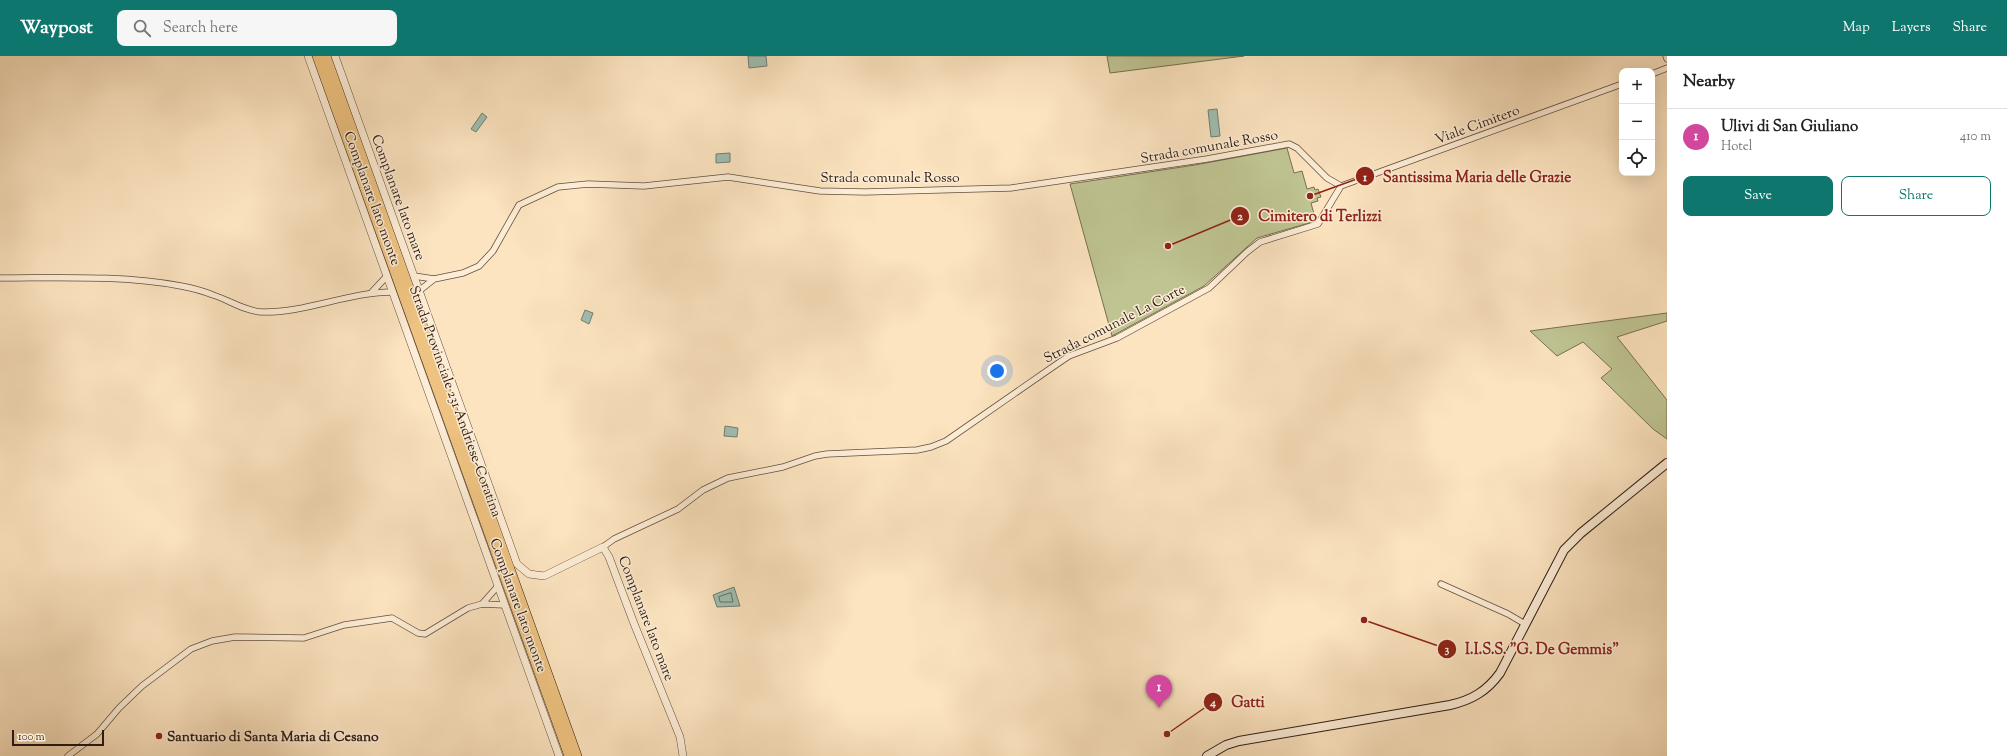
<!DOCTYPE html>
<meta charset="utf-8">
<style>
body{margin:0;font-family:"Sorts Mill Goudy",serif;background:#f6f6f6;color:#222}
.controls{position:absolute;right:12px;top:12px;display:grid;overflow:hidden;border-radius:8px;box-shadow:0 4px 16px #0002}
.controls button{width:36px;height:36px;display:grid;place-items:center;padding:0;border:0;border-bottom:1px solid #e0e0e0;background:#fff;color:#222;font:20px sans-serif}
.scale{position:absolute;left:12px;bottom:10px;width:92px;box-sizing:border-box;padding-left:4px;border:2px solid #2f1d14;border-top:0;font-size:11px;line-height:14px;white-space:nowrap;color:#2f1d14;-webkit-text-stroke:3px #fdedd6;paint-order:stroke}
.you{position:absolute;left:997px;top:315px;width:14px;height:14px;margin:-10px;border:3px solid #fff;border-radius:50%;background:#1a73e8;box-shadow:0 0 0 6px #1a73e833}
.badge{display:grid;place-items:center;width:26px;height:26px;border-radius:50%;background:#0f766e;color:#fff;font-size:13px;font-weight:700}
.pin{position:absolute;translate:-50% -33px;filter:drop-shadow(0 1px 2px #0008)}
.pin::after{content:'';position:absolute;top:21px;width:14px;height:12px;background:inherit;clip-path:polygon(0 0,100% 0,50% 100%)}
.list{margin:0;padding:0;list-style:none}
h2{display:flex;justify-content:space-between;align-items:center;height:52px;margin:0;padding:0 16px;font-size:17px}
h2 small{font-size:13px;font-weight:400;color:#767676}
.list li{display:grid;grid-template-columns:26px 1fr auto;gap:12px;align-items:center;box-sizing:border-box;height:56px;padding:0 16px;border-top:1px solid #e0e0e0}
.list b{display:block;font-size:15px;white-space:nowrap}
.list p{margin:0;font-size:13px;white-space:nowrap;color:#767676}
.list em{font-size:13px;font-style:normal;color:#767676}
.actions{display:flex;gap:8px;padding:12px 16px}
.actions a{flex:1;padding:9px 0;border:1px solid #0f766e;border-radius:8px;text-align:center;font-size:14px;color:#0f766e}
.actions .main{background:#0f766e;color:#fff}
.icon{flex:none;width:22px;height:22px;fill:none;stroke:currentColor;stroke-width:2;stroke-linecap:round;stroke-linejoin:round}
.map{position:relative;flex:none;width:1667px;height:700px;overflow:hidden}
header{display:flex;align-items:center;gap:24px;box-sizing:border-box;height:56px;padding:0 20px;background:#0f766e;color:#fff}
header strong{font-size:19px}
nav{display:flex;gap:22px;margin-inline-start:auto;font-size:14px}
.search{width:280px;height:36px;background:#f6f6f6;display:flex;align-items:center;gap:10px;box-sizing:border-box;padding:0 14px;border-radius:8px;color:#767676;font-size:15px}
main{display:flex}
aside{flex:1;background:#fff}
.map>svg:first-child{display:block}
.green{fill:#bfc492;stroke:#777053}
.water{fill:#9fbfb2;stroke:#727e73}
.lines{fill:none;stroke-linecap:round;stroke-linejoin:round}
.shore{stroke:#676e63;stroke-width:1}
.minor-casing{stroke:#624f3f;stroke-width:7}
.tertiary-casing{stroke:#624f3f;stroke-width:8}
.secondary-casing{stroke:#2f1d14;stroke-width:10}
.trunk-casing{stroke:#2f1d14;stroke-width:10}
.minor{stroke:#fdedd6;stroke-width:5.5}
.tertiary{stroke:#fdedd6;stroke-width:7}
.secondary{stroke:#fdedd6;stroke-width:8}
.trunk{stroke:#eec280;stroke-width:9}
.poi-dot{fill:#8f2418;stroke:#fdedd6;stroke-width:1.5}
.labels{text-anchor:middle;stroke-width:3;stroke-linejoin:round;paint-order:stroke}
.street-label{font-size:14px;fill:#2f1d14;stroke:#fdedd6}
.poi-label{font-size:14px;font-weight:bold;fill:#2f1d14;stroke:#fdedd6;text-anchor:start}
.leader{fill:none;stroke:#8f2418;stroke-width:1.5}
.callout-dot{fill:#8f2418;stroke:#fdedd6;stroke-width:1.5}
.mark-label{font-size:12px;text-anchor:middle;font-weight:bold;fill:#fff}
.callout-label{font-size:15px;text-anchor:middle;font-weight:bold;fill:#8f2418;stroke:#fdedd6;stroke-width:3;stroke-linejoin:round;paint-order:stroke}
</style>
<header>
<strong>Waypost</strong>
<div class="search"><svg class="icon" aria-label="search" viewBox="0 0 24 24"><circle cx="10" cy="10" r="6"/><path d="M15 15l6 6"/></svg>Search here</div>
<nav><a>Map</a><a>Layers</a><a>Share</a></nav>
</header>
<main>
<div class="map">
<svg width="1667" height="700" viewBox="0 0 1667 700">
<rect width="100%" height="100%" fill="#fce4c0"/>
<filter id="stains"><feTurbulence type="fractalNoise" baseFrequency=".005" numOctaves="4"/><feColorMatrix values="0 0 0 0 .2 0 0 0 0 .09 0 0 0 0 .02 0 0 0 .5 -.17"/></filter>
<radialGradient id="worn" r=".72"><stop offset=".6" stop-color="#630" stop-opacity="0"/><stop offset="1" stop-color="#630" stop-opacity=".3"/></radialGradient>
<path class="green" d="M 1107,0 L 1244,0 L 1110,17 Z
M 1287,92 L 1294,117 L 1302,115 L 1307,133 L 1314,131 L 1315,134 L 1318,133 L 1321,141 L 1317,142 L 1318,145 L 1311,147 L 1316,165 L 1257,182 L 1204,230 L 1112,280 L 1070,128 L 1195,109 Z
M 1667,257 L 1667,265 L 1617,281 L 1667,344 L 1667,383 L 1653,373 L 1601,322 L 1612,313 L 1583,286 L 1557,300 L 1530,275 Z"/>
<path class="water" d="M 748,0 L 766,0 L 767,10 L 749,12 Z
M 1217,53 L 1220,80 L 1211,81 L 1208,54 Z
M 482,57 L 487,61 L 476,76 L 471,73 Z
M 730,97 L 730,106 L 716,107 L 716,98 Z
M 585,254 L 593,257 L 589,268 L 581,264 Z
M 725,370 L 738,372 L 737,381 L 724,380 Z
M 734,531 L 740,550 L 717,551 L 713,539 Z"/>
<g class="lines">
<path class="shore" d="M 731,537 L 733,546 L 720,546 L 719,541 Z"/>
<g class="minor-casing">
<path id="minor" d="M 1666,0 L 1667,3
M 1652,18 L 1667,12
M 1341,130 L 1622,28
M 414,220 L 434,223 L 463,217 L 479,210 L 493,195 L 519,149 L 558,131 L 588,128 L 644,130 L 728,121 L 820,135 L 865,136 L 1011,132 L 1207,103 L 1289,88 L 1297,92 L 1327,122 L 1341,130
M 0,222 C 60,222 122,219 181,230 C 192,232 203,235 213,239 C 229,244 244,255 262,256 C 306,257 348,236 393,236
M 419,235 L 434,223
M 372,236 L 387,220
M 603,491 L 614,483 L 678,453 L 703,434 L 728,422 L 783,411 L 815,400 L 827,398 L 917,394 L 931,391 L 946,385 L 1057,308 L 1069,300 L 1117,282 L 1209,232 L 1247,196 L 1260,186 L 1318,168 L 1341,130
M 1441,528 L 1508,558 L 1525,568
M 482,548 L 498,530
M 68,700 L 97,678 L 119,652 L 142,630 L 191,593 L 212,585 L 235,581 L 304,582 L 344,569 L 392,562 L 418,577 L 425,578 L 468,552 L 482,548 L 505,549"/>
</g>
<g class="tertiary-casing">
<path id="tertiary" d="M 308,0 L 559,700
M 335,0 L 517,508 L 529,518 L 544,520 L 603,491 L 609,501 L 633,565 L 680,681 L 683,700"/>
</g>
<g class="secondary-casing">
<path id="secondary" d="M 1207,700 L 1226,689 L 1239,685 L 1450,649 C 1472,644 1487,635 1500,617 L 1564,494 L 1581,477 L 1667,407"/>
</g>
<g class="trunk-casing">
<path id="trunk" d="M 317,0 L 569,700
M 326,0 L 577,700"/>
</g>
<use href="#minor" class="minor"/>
<use href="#tertiary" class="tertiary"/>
<use href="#secondary" class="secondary"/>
<use href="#trunk" class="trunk"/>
</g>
<circle class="poi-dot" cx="159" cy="680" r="4"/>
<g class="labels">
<g class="street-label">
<text transform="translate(1477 68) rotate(-20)" y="5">Viale Cimitero</text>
<text transform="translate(1209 90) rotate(-10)" y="5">Strada comunale Rosso</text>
<text x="890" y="126">Strada comunale Rosso</text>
<text transform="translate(399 141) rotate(70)" y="5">Complanare lato mare</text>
<text transform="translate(373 142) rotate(70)" y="5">Complanare lato monte</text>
<text transform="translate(1114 267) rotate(-27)" y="5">Strada comunale La Corte</text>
<text transform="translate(456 345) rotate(70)" y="5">Strada Provinciale 231 Andriese-Coratina</text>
<text transform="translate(519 549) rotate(70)" y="5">Complanare lato monte</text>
<text transform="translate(647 562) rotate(69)" y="5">Complanare lato mare</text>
</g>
<g class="poi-label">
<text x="167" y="685">Santuario di Santa Maria di Cesano</text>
</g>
</g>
<path class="leader" d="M1310 140L1365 120M1168 190L1240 160M1364 564L1447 593M1167 678L1213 646"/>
<g class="callout-dot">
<circle cx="1310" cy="140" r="4"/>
<circle cx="1168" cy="190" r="4"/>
<circle cx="1364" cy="564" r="4"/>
<circle cx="1167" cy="678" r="4"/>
<circle cx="1365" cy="120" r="10"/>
<circle cx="1240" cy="160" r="10"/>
<circle cx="1447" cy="593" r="10"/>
<circle cx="1213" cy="646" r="10"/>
</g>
<g class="mark-label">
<text x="1365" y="125">1</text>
<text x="1240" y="164">2</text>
<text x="1447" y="597">3</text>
<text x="1213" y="650">4</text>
</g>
<g class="callout-label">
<text x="1477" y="126">Santissima Maria delle Grazie</text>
<text x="1320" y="165">Cimitero di Terlizzi</text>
<text x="1542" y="598">I.I.S.S. "G. De Gemmis"</text>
<text x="1248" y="651">Gatti</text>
</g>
<rect width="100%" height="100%" filter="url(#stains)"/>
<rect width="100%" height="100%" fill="url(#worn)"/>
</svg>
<div class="controls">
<button>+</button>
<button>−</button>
<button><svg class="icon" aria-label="locate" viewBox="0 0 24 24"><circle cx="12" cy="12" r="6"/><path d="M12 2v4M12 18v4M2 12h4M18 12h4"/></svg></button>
</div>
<div class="scale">100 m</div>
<div class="you"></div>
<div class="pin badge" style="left:1159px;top:652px;background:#d1479c">1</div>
</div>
<aside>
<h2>Nearby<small></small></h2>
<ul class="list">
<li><span class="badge" style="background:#d1479c">1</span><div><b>Ulivi di San Giuliano</b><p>Hotel</p></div><em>410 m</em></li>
</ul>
<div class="actions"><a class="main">Save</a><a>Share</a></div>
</aside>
</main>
